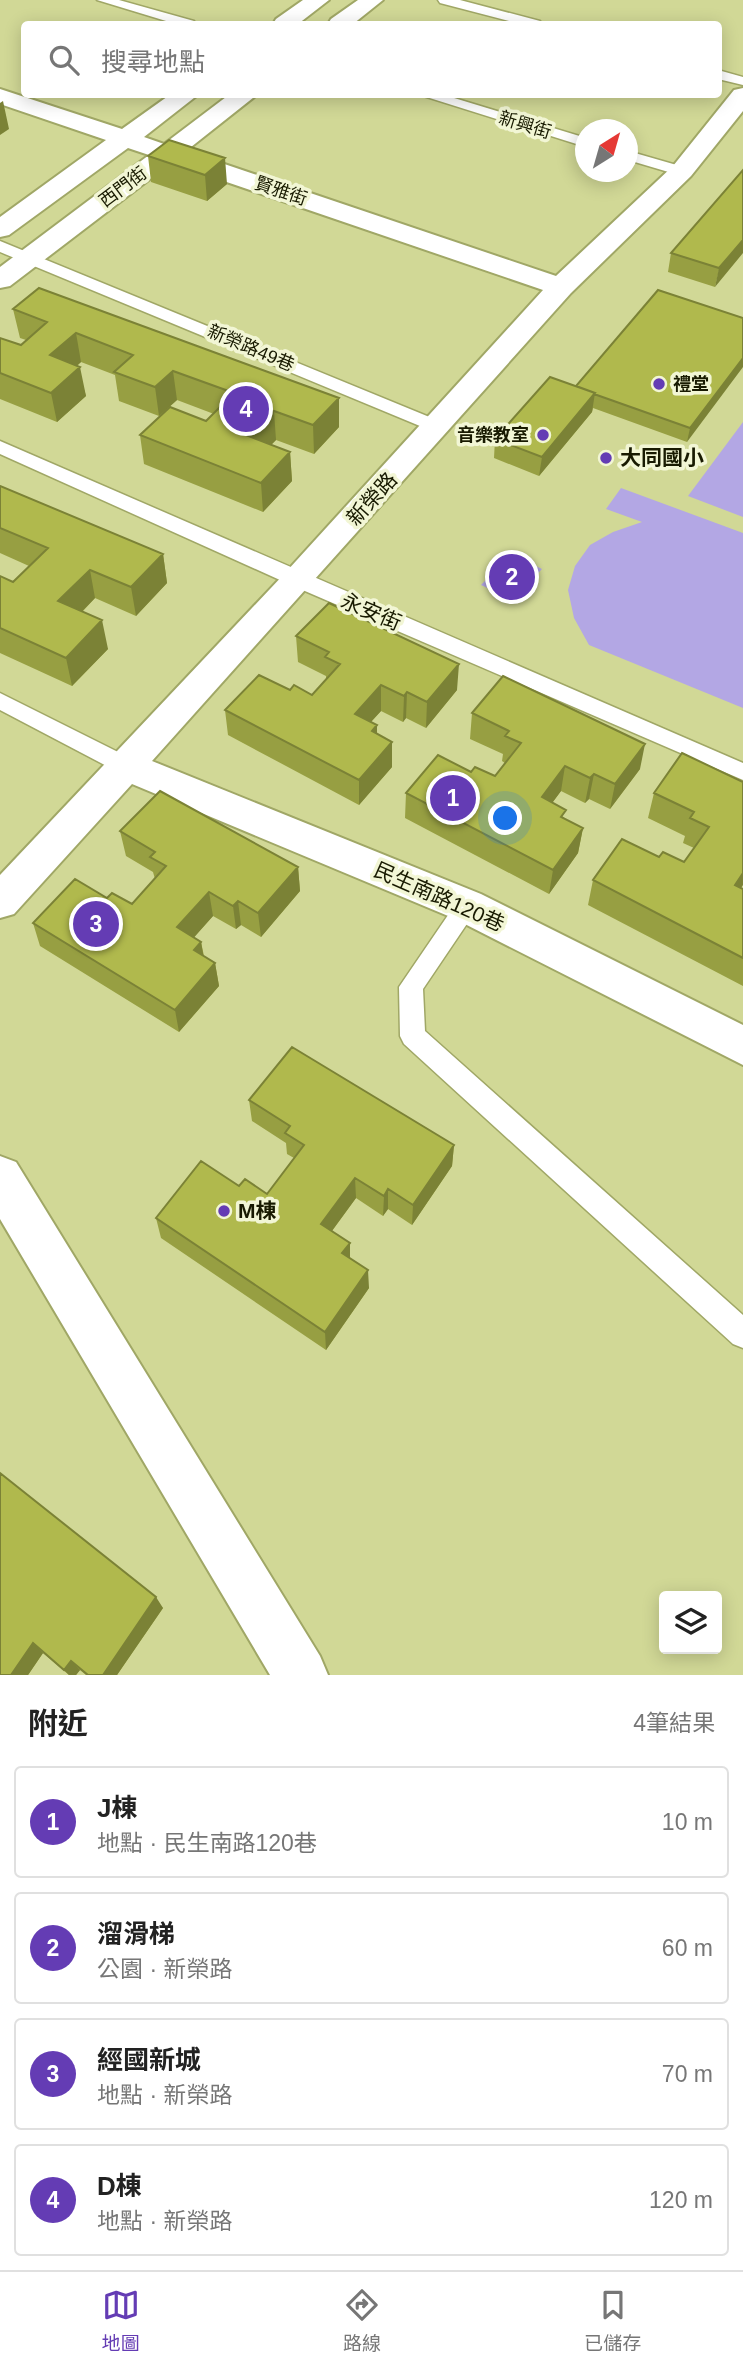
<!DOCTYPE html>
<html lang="zh-TW">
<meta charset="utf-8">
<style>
body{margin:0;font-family:Helvetica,"Noto Sans TC",sans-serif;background:#f2f2f2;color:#222}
.controls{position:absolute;right:21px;bottom:21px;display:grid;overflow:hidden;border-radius:7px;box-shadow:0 4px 18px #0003}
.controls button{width:63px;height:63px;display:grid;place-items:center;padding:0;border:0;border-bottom:2px solid #e0e0e0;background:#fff;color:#222;font:35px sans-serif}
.compass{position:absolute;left:575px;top:119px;width:63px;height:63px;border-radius:50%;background:#fff;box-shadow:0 4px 18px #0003;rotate:37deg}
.you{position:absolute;left:506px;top:819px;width:24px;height:24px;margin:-18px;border:5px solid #fff;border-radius:50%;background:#1a73e8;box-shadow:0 0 0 10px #1a73e833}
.badge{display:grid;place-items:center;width:46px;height:46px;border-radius:50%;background:#643cb4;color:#fff;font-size:23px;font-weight:700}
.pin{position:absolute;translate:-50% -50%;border:4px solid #fff;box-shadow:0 2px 7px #0006}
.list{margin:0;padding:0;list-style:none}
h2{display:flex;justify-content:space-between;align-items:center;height:91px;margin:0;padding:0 28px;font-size:30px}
h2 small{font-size:23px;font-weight:400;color:#767676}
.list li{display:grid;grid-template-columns:46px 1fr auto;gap:21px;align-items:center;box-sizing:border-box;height:112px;margin:0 14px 14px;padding:0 14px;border:2px solid #e0e0e0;border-radius:7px}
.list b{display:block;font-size:26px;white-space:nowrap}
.list p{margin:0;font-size:23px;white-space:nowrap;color:#767676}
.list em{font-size:23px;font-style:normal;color:#767676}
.icon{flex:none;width:38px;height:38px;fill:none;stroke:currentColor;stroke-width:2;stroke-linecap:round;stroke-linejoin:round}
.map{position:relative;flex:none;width:743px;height:1675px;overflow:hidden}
.search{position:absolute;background:#fff;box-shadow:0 4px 18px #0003;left:21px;right:21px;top:21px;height:77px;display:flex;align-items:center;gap:18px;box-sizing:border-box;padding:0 24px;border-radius:7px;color:#767676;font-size:26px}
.sheet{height:595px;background:#fff}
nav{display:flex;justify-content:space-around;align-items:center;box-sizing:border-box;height:98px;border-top:2px solid #e0e0e0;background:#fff;font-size:19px;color:#767676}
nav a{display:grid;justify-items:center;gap:4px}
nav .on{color:#643cb4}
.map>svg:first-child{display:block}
.green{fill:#b3a7e4}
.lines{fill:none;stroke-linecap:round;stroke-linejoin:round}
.lane-casing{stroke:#a0a766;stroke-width:3}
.street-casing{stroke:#a0a766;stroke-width:4}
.lane{fill:#fff;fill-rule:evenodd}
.street{fill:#fff;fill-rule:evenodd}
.wall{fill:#979f42}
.shaded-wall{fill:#7b8236}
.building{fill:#b0b94d;stroke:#7b8236;stroke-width:2}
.poi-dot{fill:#643cb4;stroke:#f2f6d5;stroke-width:2.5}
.labels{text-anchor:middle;stroke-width:7;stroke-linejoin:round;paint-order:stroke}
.far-street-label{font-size:18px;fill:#181a01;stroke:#f2f6d5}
.far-poi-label{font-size:18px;font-weight:bold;fill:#181a01;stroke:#f2f6d5;text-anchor:start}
.poi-label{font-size:21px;font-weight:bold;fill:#181a01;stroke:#f2f6d5;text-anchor:start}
.street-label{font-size:21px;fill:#181a01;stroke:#f2f6d5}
</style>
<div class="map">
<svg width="743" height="1675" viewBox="0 0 743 1675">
<rect width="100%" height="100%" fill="#d1d896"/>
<path class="green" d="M 743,422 L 743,517 L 688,496 Z
M 621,488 L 743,533 L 743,708 L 589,645 L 574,618 L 568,590 L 575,566 L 590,545 L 613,532 L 642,522 L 606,509 Z
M 511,554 L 542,569 L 513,600 L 481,585 Z"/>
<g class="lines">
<g class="lane-casing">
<path id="lane" d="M 97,0 L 119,0 L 194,21 L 196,24 L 176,24 Z
M 438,0 L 460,0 L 540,21 L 542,24 L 521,24 L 440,3 Z
M 718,70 L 743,77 L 743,85 L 718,79 Z
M 417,94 L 441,94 L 586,138 L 586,147 Z
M 628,151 L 687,168 L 690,171 L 682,176 L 628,160 Z
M 0,241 L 444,423 L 447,427 L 444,431 L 432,431 L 0,252 Z
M 0,441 L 743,763 L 743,780 L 291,585 L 0,454 Z
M 0,693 L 134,760 L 137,766 L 134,772 L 126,774 L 118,772 L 0,710 Z
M 467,896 L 475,899 L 479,906 L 423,989 L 425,1031 L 743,1315 L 743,1348 L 733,1344 L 404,1044 L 400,1036 L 399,987 L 459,899 Z"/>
</g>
<g class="street-casing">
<path id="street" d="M 303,0 L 329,0 L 298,24 L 273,24 L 276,19 Z
M 358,0 L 383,0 L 353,24 L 328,24 L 331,19 Z
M 743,88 L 743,111 L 691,176 L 571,293 L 152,761 L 481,894 L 743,1025 L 743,1065 L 453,918 L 132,784 L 14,914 L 0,918 L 0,875 L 286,572 L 543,290 L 171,163 L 10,286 L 0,288 L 0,267 L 149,155 L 128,148 L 9,235 L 0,237 L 0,217 L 106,140 L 0,104 L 0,89 L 122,129 L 171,94 L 199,94 L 144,137 L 164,144 L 230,94 L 258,94 L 186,151 L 556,276 L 673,166 L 734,90 Z
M 0,1156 L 16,1162 L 320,1656 L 328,1675 L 270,1675 L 0,1219 Z"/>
</g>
<use href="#lane" class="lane"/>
<use href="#street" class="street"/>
</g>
<path class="wall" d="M 169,140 L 227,184 L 207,201 L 151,182 L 148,156 Z
M 743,170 L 715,287 L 668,272 L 671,253 Z
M 13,309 L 339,427 L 314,454 L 276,440 L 271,445 L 290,452 L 292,481 L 263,512 L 144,464 L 140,435 L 206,421 L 214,414 L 177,400 L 159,416 L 119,401 L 115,375 L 81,362 L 77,366 L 86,396 L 57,422 L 0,399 L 0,338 L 21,345 L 26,340 L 20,338 Z
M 743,318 L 687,442 L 593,408 L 592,412 L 539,476 L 494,458 L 495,439 Z
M 0,486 L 163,554 L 167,583 L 136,616 L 95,598 L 82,612 L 108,649 L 72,686 L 0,653 L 0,576 L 13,582 L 29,566 L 0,553 Z
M 296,636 L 457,690 L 426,728 L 406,718 L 403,722 L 381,711 L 371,722 L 377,725 L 377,734 L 392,767 L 359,805 L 228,735 L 225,710 L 312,695 L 326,680 L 326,676 L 298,662 Z
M 472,713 L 640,769 L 610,809 L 589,799 L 585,803 L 561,791 L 552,803 L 565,819 L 583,828 L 578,853 L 549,894 L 405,818 L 406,793 L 471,772 L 495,776 L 505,763 L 502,761 L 503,754 L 470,739 Z
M 682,753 L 741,888 L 743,889 L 743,986 L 588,905 L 593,880 L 659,857 L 684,862 L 694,848 L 683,843 L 685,836 L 648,818 L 654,793 Z
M 120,831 L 298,867 L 300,891 L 261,937 L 241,925 L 236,929 L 213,916 L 194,937 L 201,942 L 204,956 L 215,963 L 219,986 L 179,1032 L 40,946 L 33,923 L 107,898 L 132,904 L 155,879 L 153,872 L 126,856 Z
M 249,1100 L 454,1145 L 452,1166 L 412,1225 L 388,1209 L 383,1216 L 356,1198 L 332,1231 L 350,1243 L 350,1258 L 369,1288 L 326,1350 L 161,1238 L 156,1218 L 267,1194 L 294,1158 L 287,1154 L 286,1143 L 252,1121 Z
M 0,1473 L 163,1608 L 117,1675 L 86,1675 L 80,1670 L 76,1675 L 69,1675 L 43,1653 L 28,1675 L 0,1675 Z"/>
<path class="shaded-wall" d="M 3,101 L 9,129 L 0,135 L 0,103 Z
M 225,158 L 227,184 L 207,201 L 205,175 Z
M 743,240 L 743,253 L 715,287 L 719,268 Z
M 76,333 L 81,362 L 55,384 L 50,355 Z
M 743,358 L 743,367 L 687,442 L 690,428 Z
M 80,367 L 86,396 L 57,422 L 51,393 Z
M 173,371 L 177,400 L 159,416 L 155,387 Z
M 595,393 L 592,412 L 539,476 L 542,457 Z
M 339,398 L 339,427 L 314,454 L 313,425 Z
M 274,411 L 276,440 L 251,465 L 248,436 Z
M 290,452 L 292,481 L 263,512 L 261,483 Z
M 163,554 L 167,583 L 136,616 L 131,587 Z
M 90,570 L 95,598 L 65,629 L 58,601 Z
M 102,620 L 108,649 L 72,686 L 66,658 Z
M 459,664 L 457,690 L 426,728 L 427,702 Z
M 381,685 L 381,711 L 355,739 L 355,714 Z
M 407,692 L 406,718 L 403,722 L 404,696 Z
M 377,725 L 377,751 L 372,731 Z
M 392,742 L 392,767 L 359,805 L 359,780 Z
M 645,744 L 640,769 L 610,809 L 615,784 Z
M 565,766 L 561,791 L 538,822 L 542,797 Z
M 594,774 L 589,799 L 585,803 L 590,778 Z
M 583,828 L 578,853 L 549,894 L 553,870 Z
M 298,867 L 300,891 L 261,937 L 258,913 Z
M 743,873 L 743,885 L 727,909 L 735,885 Z
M 209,892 L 213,916 L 182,951 L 177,927 Z
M 238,901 L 241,925 L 236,929 L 233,906 Z
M 201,942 L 205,965 L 194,950 Z
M 215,963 L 219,986 L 179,1032 L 175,1010 Z
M 454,1145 L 452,1166 L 412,1225 L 413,1205 Z
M 355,1178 L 356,1198 L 323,1243 L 321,1224 Z
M 388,1189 L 388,1209 L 383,1216 L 384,1196 Z
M 350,1243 L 350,1262 L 342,1253 Z
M 368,1270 L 369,1288 L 326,1350 L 325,1332 Z
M 156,1597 L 163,1608 L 117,1675 L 103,1675 Z
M 33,1643 L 43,1653 L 28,1675 L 11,1675 Z
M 71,1661 L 80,1670 L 76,1675 L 69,1675 L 64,1670 Z"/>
<path class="building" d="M 169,140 L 225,158 L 205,175 L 148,156 Z
M 743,170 L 743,240 L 719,268 L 671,253 Z
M 39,288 L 339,398 L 313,425 L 274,411 L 248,436 L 290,452 L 261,483 L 140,435 L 170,407 L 206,421 L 234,393 L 173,371 L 155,387 L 114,372 L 133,355 L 76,333 L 50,355 L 80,367 L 51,393 L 0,373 L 0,338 L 21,345 L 47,322 L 13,309 Z
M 658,290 L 743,318 L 743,358 L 690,428 L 594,394 L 595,393 L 576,386 Z
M 550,377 L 595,393 L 542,457 L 495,439 Z
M 0,486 L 163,554 L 131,587 L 90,570 L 58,601 L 102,620 L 66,658 L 0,628 L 0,576 L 13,582 L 48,548 L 0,528 Z
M 329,603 L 459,664 L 427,702 L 407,692 L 404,696 L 381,685 L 355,714 L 377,725 L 372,731 L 392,742 L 359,780 L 225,710 L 259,675 L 290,690 L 294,685 L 312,695 L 340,664 L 325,657 L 329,652 L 296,636 Z
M 503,676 L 645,744 L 615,784 L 594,774 L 590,778 L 565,766 L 542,797 L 566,810 L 561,817 L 583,828 L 553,870 L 406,793 L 438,755 L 471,772 L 475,767 L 495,776 L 521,743 L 505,736 L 509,731 L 472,713 Z
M 682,753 L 743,782 L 743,873 L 735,885 L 743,889 L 743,958 L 593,880 L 622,839 L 659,857 L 663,852 L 684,862 L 709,827 L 690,818 L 694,812 L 654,793 Z
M 160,791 L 298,867 L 258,913 L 238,901 L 233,906 L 209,892 L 177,927 L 201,942 L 194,950 L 215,963 L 175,1010 L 33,923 L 75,879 L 107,898 L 112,893 L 132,904 L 166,866 L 150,857 L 155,852 L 120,831 Z
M 292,1047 L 454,1145 L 413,1205 L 388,1189 L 384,1196 L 355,1178 L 321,1224 L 350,1243 L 342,1253 L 368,1270 L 325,1332 L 156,1218 L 201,1161 L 239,1186 L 245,1179 L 267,1194 L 304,1145 L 285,1133 L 290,1126 L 249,1100 Z
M 0,1473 L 156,1597 L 103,1675 L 88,1675 L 71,1661 L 64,1670 L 33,1643 L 11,1675 L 0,1675 Z"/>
<g class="poi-dot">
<circle cx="659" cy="384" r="7"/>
<circle cx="543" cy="435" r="7"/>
<circle cx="606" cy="458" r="7"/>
<circle cx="224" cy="1211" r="7"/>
</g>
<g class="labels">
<g class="far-street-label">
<text transform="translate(525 125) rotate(17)" y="6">新興街</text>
<text transform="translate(123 187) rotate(-37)" y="6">西門街</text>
<text transform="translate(281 191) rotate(19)" y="6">賢雅街</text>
<text transform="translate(251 348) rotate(23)" y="6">新榮路49巷</text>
</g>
<g class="far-poi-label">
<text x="673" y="390">禮堂</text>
<text x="529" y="441" text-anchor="end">音樂教室</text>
</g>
<g class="poi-label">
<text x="620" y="465">大同國小</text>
<text x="238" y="1218">M棟</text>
</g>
<g class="street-label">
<text transform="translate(372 499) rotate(-48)" y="7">新榮路</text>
<text transform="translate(371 612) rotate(23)" y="7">永安街</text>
<text transform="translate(439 897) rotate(24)" y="7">民生南路120巷</text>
</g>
</g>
</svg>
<div class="controls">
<button><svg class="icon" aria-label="layers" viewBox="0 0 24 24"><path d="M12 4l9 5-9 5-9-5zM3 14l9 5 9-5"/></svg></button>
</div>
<svg class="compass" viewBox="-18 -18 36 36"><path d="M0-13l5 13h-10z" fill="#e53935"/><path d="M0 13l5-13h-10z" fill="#767676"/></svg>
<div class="you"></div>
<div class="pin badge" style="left:453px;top:798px">1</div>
<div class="pin badge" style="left:512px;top:577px">2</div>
<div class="pin badge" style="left:96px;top:924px">3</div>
<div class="pin badge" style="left:246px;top:409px">4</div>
<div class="search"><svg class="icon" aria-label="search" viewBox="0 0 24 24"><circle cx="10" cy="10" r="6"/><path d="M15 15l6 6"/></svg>搜尋地點</div>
</div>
<section class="sheet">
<h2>附近<small>4筆結果</small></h2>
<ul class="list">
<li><span class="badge">1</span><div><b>J棟</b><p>地點 · 民生南路120巷</p></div><em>10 m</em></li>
<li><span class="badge">2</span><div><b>溜滑梯</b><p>公園 · 新榮路</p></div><em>60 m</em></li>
<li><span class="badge">3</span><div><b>經國新城</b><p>地點 · 新榮路</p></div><em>70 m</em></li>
<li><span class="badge">4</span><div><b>D棟</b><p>地點 · 新榮路</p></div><em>120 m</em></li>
</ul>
</section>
<nav>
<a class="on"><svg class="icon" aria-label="map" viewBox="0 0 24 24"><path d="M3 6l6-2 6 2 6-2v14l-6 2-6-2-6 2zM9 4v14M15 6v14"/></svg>地圖</a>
<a><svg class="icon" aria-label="directions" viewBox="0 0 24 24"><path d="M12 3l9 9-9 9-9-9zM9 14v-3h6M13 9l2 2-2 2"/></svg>路線</a>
<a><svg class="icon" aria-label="saved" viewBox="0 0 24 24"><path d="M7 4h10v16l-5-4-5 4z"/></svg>已儲存</a>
</nav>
